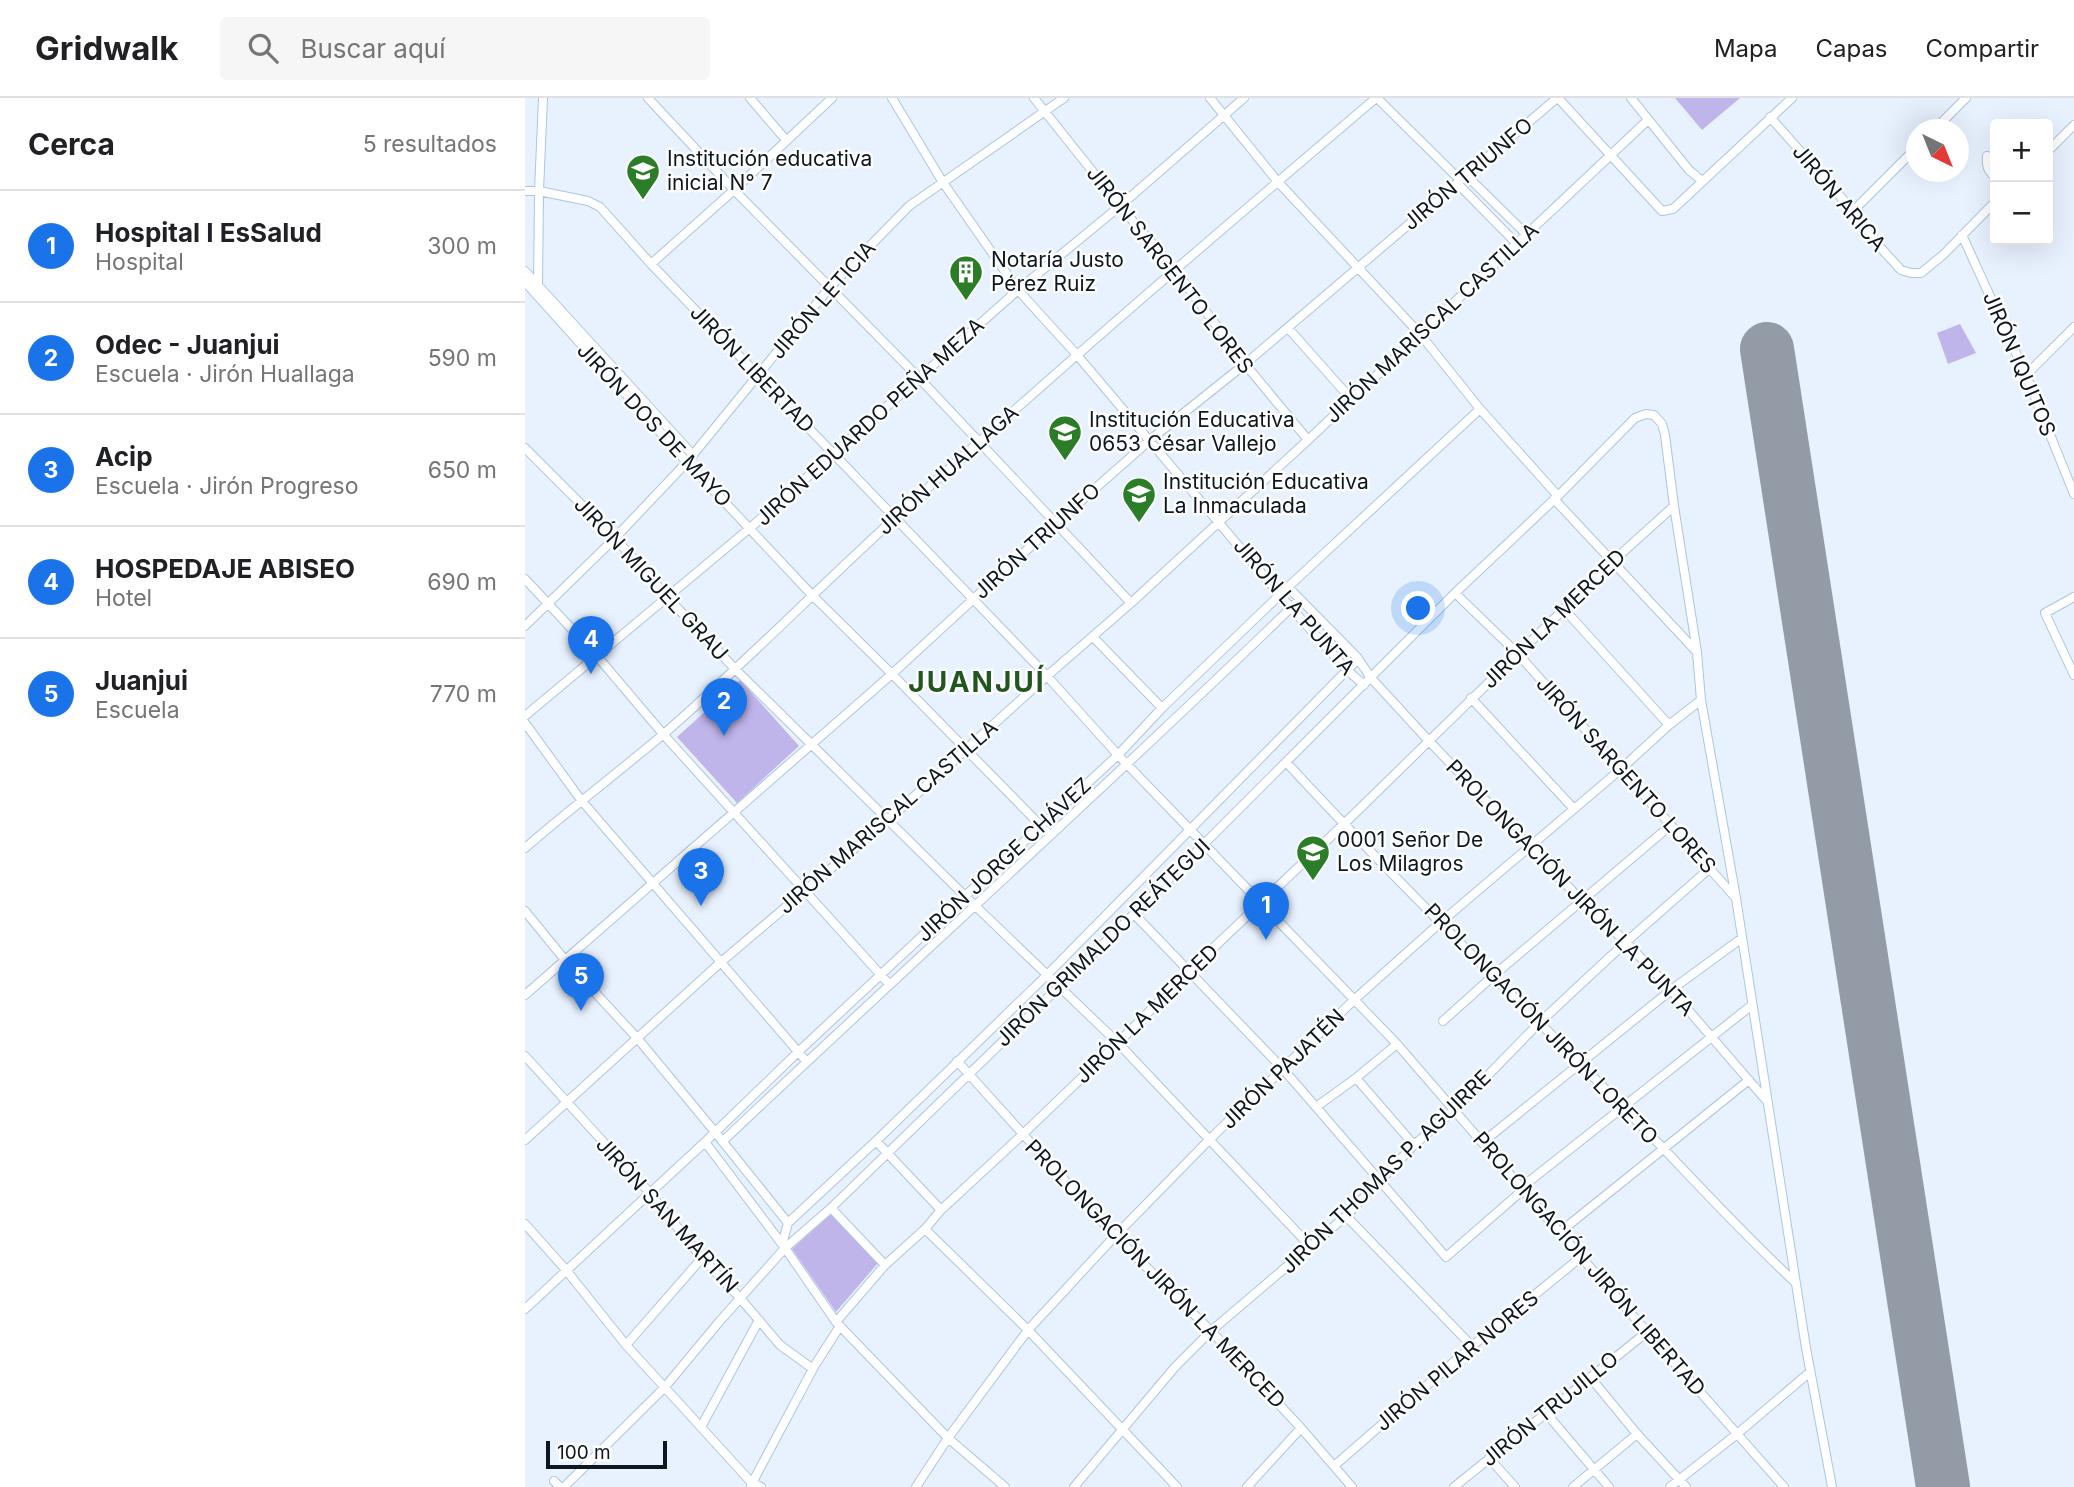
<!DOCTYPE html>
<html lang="es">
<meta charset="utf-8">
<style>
body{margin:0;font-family:Inter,sans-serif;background:#f6f6f6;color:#202124}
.controls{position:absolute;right:21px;top:21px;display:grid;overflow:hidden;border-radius:7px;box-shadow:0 7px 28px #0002}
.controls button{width:63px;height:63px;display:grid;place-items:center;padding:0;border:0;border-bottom:2px solid #e0e0e0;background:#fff;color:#202124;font:35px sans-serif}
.compass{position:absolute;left:1381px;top:21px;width:63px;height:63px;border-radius:50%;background:#fff;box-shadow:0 7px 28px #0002;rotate:137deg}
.scale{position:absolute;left:21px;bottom:18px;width:121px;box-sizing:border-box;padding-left:7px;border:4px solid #0e1720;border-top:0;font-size:19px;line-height:24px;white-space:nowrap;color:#0e1720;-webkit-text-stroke:5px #fefefe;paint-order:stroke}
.you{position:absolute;left:894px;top:511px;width:24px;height:24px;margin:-18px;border:5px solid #fff;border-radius:50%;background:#1a73e8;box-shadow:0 0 0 10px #1a73e833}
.badge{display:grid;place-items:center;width:46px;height:46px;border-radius:50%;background:#1a73e8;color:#fff;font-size:23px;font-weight:700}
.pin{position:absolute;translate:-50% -58px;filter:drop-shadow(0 2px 4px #0008)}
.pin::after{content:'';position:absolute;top:37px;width:24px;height:21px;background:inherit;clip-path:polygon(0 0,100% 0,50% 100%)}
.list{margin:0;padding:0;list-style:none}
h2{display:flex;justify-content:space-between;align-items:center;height:91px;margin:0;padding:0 28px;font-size:30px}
h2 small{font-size:23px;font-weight:400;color:#757577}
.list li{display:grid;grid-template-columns:46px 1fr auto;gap:21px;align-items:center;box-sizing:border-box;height:112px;padding:0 28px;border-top:2px solid #e0e0e0}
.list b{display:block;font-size:26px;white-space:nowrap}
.list p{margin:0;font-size:23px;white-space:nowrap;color:#757577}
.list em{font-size:23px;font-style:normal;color:#757577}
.icon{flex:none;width:38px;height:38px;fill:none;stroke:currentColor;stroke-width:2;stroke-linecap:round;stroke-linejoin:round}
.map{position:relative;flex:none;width:1549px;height:1389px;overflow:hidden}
header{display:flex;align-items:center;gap:42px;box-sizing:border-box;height:98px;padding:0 35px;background:#fff;border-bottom:2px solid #e0e0e0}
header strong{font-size:33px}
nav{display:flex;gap:38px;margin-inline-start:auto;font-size:24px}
.search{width:490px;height:63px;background:#f6f6f6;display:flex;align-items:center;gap:18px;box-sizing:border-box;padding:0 24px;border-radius:7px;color:#757577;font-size:26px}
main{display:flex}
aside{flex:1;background:#fff}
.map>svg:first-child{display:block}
.green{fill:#c0b5eb}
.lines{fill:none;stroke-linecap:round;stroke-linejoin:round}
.runway{stroke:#929ba6;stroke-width:54}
.minor-casing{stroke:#acc5e0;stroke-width:10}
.minor{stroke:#fff;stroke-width:8}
.labels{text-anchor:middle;stroke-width:5;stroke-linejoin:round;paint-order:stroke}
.poi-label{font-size:21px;fill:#0e1720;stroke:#fefefe;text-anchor:start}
.street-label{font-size:21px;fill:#0e1720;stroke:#fefefe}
.district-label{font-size:28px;font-weight:bold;letter-spacing:2px;fill:#225520;stroke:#fefefe}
</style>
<header>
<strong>Gridwalk</strong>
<div class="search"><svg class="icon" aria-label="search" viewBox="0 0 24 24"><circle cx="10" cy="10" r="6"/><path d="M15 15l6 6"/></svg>Buscar aquí</div>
<nav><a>Mapa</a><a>Capas</a><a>Compartir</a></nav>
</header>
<main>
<aside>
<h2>Cerca<small>5 resultados</small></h2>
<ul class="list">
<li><span class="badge">1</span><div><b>Hospital I EsSalud</b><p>Hospital</p></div><em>300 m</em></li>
<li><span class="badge">2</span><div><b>Odec - Juanjui</b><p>Escuela · Jirón Huallaga</p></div><em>590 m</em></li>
<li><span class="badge">3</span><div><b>Acip</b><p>Escuela · Jirón Progreso</p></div><em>650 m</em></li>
<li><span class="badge">4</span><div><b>HOSPEDAJE ABISEO</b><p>Hotel</p></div><em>690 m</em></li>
<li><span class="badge">5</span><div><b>Juanjui</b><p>Escuela</p></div><em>770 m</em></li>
</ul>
</aside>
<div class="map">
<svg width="1549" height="1389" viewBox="0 0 1549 1389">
<rect width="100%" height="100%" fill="#e8f2fe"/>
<path class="green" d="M 1150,0 L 1215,0 L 1177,32 Z
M 1435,226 L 1451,255 L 1423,266 L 1412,235 Z
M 215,582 L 274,648 L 212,705 L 152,639 Z
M 306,1116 L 353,1165 L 311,1214 L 267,1151 Z"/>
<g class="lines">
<path class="runway" d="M 1242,251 L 1418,1389"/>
<g class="minor-casing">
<path id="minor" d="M 123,0 L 209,92 L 394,280 L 606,505
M 225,0 L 261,42
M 367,0 L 417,83 L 493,192 L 552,257 L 766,510 L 822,572 L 839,587
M 509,0 L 595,108 L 650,172 L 720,266 L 783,342
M 685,0 L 753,84 L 895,236 L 955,311 L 1033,398
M 852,0 L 935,82
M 1033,0 L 1137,113 L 1148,111 L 1267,0
M 1106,0 L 1164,72 L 1177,83
M 1245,19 L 1328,113 L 1354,148 L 1376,172 L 1386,175 L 1396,175 L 1418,157 L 1470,104
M 1409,32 L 1441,0
M 1523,53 L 1549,27
M 1462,58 C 1461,68 1463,73 1470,79
M 941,77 L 1002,137
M 932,85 L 992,146
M 0,93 L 14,93 L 63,103 L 75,109 L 126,166 L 522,578 L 593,657 L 872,946 L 1056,1159 L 1259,1389
M 1328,113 L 1392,49
M 1437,137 L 1501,277 L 1549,396
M 126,166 L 209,92 L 307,0
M 0,173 L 168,357
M 0,184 L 162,364 L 287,497 L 367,576 L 525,737
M 13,189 L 14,93 L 18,0
M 763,230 L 826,301
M 1501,277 L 1549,229
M 0,350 L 90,440 L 143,500 L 210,571 L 440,798 L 593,945 L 786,1149
M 1029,401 L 1171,553
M 0,481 L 72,558 L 138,636 L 364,886
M 763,489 L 832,559 L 846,580 L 904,643 L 1057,803 L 1101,844 L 1146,892 L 1240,1001
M 930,495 L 993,556 L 1210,799
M 1549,499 L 1520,515 L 1549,577
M 1039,511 L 1144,627
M 0,528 L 90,440 L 162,364 L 305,189 L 384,108 L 539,0
M 568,539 L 637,610
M 946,600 L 1049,711
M 0,618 L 225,430 L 493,192 L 595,108 L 719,0
M 0,625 L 56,702 L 282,964
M 762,665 C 870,782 984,893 1096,1007 C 1155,1066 1210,1129 1271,1185
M 0,750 C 46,710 95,673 141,634 C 220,565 293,490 370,420 C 527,276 689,138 851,0
M 0,813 L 40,862 L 113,941 L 190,1034 L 263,1125
M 609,816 L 758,971 L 921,1159 L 999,1091
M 0,897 L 367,576 L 530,426 L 625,342 L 720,266 L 1032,0
M 918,923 L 968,878 L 1146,727
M 0,958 L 124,1094 L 177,1160 L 215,1200 L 255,1247 L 288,1271
M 432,963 L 590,1138 L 686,1233 L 776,1330 L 827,1389
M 831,980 L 889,1047
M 791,1009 L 831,980 L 872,946
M 0,1042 L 196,864 L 363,722 L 522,578 L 606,505 L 783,342 L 1123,22
M 198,1043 C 389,862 586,685 775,501
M 351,1043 L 416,1112
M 180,1044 L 260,1150 L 311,1224 L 423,1340 L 480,1389
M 958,1044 L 1146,892 L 1217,840
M 997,1089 L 1227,907
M 306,1110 L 360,1167
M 821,1118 L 947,1248
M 0,1126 L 41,1172 L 101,1247 L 226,1384 L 236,1389
M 400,1131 L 503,1232 L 652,1389
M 1035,1134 L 1224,982
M 260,1150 L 258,1143 L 263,1125 L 351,1043 L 522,877 L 833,561
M 0,1211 L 180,1044 L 273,954 L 440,798 L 593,657 L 637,610 L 763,489 L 955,311
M 311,1224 L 360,1167 L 400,1131 L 416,1112 L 497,1037 L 593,945 L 664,873 L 819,726 L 1088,463 L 1149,408
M 101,1247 L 177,1160
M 1065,1279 L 1112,1336 L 1161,1389
M 1021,1315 L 1084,1389
M 176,1329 L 234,1222
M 964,1360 L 990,1389
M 809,1368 L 947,1248 L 1056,1159
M 29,1383 L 35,1389
M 226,1387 L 290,1267 L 315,1228
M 39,1389 L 140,1289 L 194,1224 L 260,1150 L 306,1110 L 609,816 L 930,495 L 1033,398 L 1110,320 L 1121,316 L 1129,317 L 1137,326 L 1140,337 L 1149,408 L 1172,554 L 1176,602 L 1211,800 L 1281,1250 L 1307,1389
M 391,1389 L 423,1340 L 503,1232 L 590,1138 L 685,1041 L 830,901 L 916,824 L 1096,671 L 1144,627 L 1176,602
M 549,1389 L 650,1269 L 686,1233 L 821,1118 L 889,1047 L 929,1012 L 1014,925 L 1101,844 L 1184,771
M 722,1389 L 776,1330
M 929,1389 L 1122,1234
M 1048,1389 L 1112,1336
M 1145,1389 L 1212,1336 L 1285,1274"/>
</g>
<use href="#minor" class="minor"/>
</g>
<defs>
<g id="school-pin" transform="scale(1.75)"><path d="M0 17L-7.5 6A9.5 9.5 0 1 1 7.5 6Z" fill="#2b7d28" stroke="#fefefe"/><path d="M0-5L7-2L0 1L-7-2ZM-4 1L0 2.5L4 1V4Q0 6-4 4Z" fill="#fff"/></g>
<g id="building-pin" transform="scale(1.75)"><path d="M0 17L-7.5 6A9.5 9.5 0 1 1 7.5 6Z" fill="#2b7d28" stroke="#fefefe"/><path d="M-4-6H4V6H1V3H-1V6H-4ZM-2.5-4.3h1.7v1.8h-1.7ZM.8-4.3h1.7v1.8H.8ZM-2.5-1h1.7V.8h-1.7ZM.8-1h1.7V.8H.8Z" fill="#fff"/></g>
</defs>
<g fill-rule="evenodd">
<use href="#school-pin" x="118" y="73"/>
<use href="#building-pin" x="441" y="174"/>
<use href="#school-pin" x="540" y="334"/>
<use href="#school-pin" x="614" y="396"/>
<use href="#school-pin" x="788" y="754"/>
</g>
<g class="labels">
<g class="poi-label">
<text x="142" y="68">Institución educativa<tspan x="142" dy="24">inicial N° 7</tspan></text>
<text x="466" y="169">Notaría Justo<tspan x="466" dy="24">Pérez Ruiz</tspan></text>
<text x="564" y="329">Institución Educativa<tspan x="564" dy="24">0653 César Vallejo</tspan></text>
<text x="638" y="391">Institución Educativa<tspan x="638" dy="24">La Inmaculada</tspan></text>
<text x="812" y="749">0001 Señor De<tspan x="812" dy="24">Los Milagros</tspan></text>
</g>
<g class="street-label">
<text transform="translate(943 76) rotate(-40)" y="7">JIRÓN TRIUNFO</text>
<text transform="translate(1314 100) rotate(50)" y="7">JIRÓN ARICA</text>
<text transform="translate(645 172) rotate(52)" y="7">JIRÓN SARGENTO LORES</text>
<text transform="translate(298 202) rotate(-49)" y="7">JIRÓN LETICIA</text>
<text transform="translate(907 225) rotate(-43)" y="7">JIRÓN MARISCAL CASTILLA</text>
<text transform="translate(1494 266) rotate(67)" y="7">JIRÓN IQUITOS</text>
<text transform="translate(227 271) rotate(46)" y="7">JIRÓN LIBERTAD</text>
<text transform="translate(345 324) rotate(-42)" y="7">JIRÓN EDUARDO PEÑA MEZA</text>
<text transform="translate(129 327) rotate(47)" y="7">JIRÓN DOS DE MAYO</text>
<text transform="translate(423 372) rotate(-42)" y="7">JIRÓN HUALLAGA</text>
<text transform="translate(512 443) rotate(-42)" y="7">JIRÓN TRIUNFO</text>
<text transform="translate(126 481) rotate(47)" y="7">JIRÓN MIGUEL GRAU</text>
<text transform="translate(769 509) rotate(49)" y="7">JIRÓN LA PUNTA</text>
<text transform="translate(1029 521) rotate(-44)" y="7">JIRÓN LA MERCED</text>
<text transform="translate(1101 677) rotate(48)" y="7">JIRÓN SARGENTO LORES</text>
<text transform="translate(363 719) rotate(-41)" y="7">JIRÓN MARISCAL CASTILLA</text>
<text transform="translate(479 762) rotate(-43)" y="7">JIRÓN JORGE CHÁVEZ</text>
<text transform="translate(1045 790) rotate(46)" y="7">PROLONGACIÓN JIRÓN LA PUNTA</text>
<text transform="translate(578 845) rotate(-44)" y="7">JIRÓN GRIMALDO REÁTEGUI</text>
<text transform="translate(622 916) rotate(-44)" y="7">JIRÓN LA MERCED</text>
<text transform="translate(1016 926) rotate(46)" y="7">PROLONGACIÓN JIRÓN LORETO</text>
<text transform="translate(758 971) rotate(-44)" y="7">JIRÓN PAJATÉN</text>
<text transform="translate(861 1074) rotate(-44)" y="7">JIRÓN THOMAS P. AGUIRRE</text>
<text transform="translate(142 1117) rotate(48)" y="7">JIRÓN SAN MARTÍN</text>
<text transform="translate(1064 1166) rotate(49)" y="7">PROLONGACIÓN JIRÓN LIBERTAD</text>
<text transform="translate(630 1176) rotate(46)" y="7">PROLONGACIÓN JIRÓN LA MERCED</text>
<text transform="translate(932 1263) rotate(-40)" y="7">JIRÓN PILAR NORES</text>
<text transform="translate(1025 1311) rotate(-39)" y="7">JIRÓN TRUJILLO</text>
</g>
<g class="district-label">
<text x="452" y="594">JUANJUÍ</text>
</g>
</g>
</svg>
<div class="controls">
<button>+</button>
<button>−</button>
</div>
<svg class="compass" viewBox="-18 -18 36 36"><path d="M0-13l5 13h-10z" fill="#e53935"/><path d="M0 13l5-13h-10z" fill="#757577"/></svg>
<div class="scale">100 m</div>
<div class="you"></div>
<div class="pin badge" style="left:741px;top:842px">1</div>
<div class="pin badge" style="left:199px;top:638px">2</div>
<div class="pin badge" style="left:176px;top:808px">3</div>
<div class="pin badge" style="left:66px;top:576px">4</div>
<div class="pin badge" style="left:56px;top:913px">5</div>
</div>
</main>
